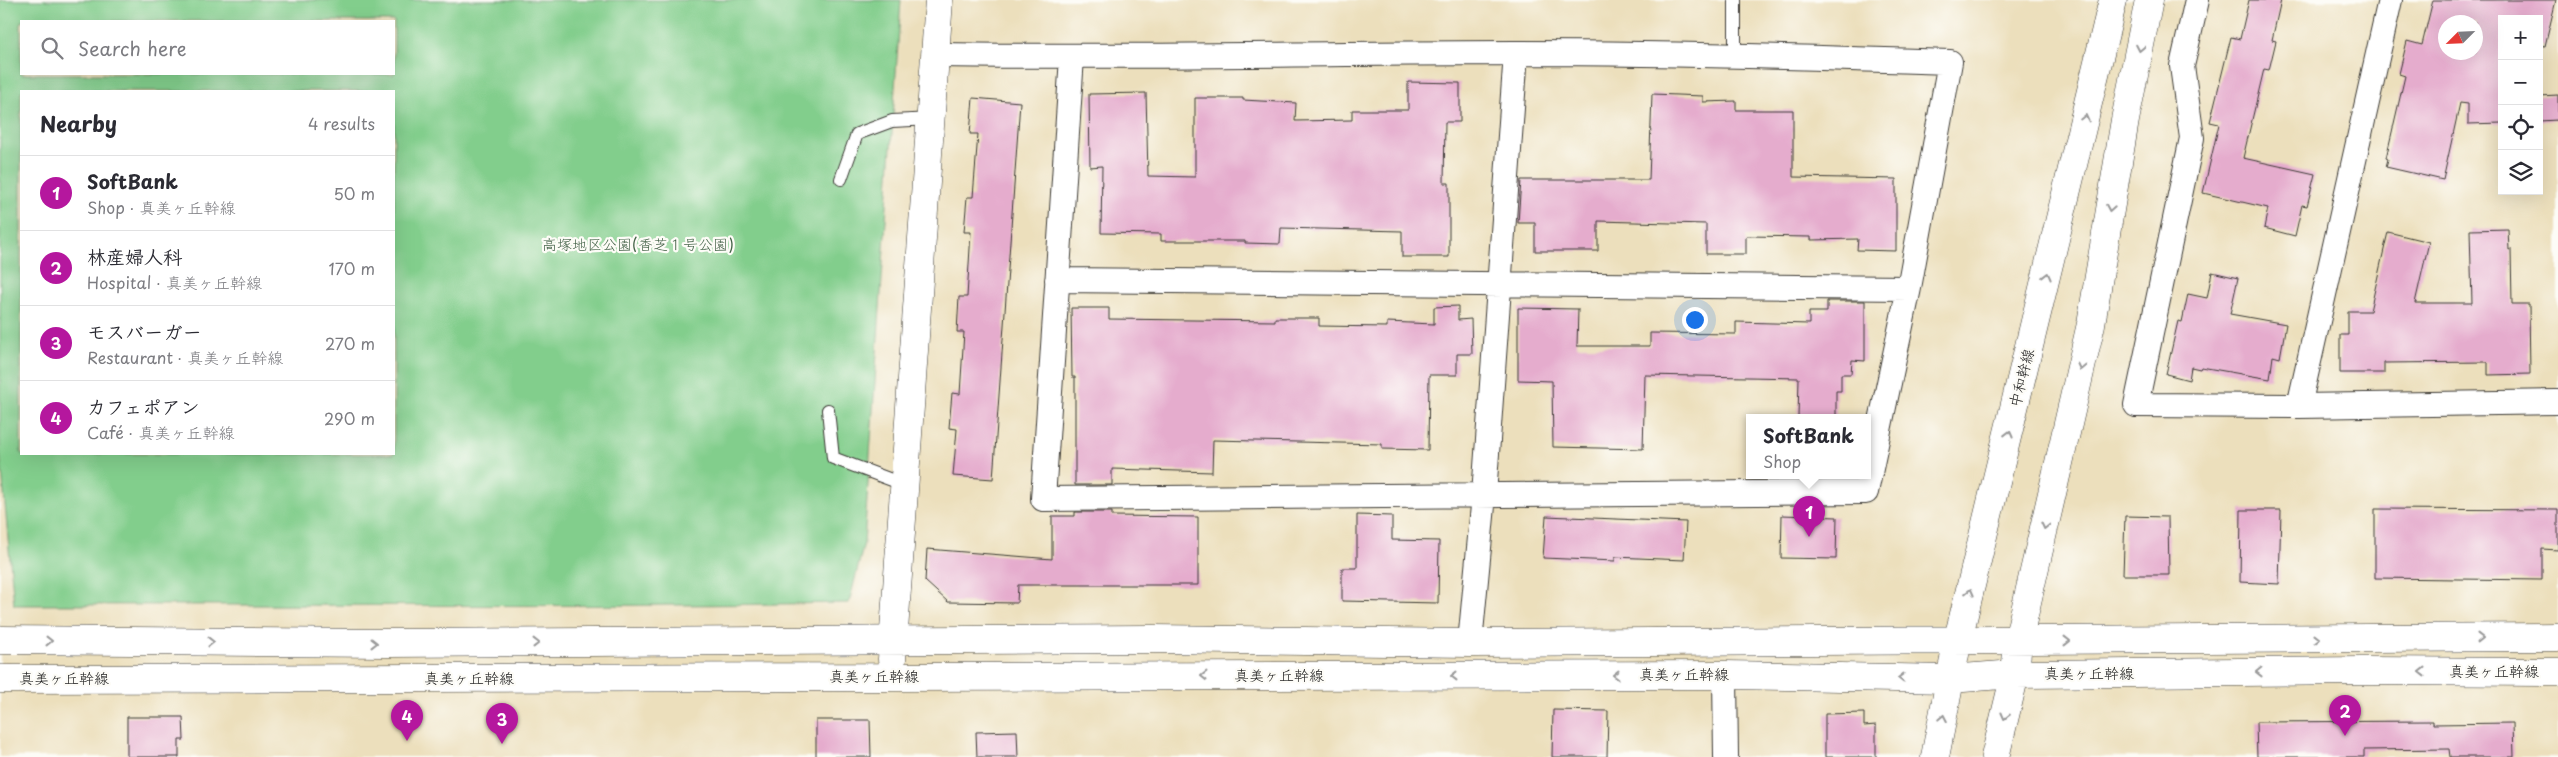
<!DOCTYPE html>
<meta charset="utf-8">
<style>
body{margin:0;font-family:"Playpen Sans","Klee One",sans-serif;background:#f7f7f7;color:#2b2b33}
.controls{position:absolute;right:15px;top:15px;display:grid;overflow:hidden;border-radius:0px;box-shadow:0 5px 20px #0002}
.controls button{width:45px;height:45px;display:grid;place-items:center;padding:0;border:0;border-bottom:1px solid #e1e1e2;background:#fff;color:#2b2b33;font:25px sans-serif}
.compass{position:absolute;left:2438px;top:15px;width:45px;height:45px;border-radius:50%;background:#fff;box-shadow:0 5px 20px #0002;rotate:246deg}
.you{position:absolute;left:1694px;top:319px;width:18px;height:18px;margin:-12px;border:4px solid #fff;border-radius:50%;background:#1a73e8;box-shadow:0 0 0 8px #1a73e833}
.badge{display:grid;place-items:center;width:32px;height:32px;border-radius:50%;background:#b5179e;color:#fff;font-size:16px;font-weight:700}
.pin{position:absolute;translate:-50% -41px;filter:drop-shadow(0 1px 2px #0008)}
.pin::after{content:'';position:absolute;top:26px;width:18px;height:15px;background:inherit;clip-path:polygon(0 0,100% 0,50% 100%)}
.popup{position:absolute;left:1746px;top:414px;width:125px;height:65px;box-sizing:border-box;display:grid;place-content:center;border-radius:0px;background:#fff;filter:drop-shadow(0 1px 4px #0005);font-size:16px;white-space:nowrap;color:#7c7c81}
.popup b{font-size:19px;color:#2b2b33}
.popup::after{content:'';position:absolute;left:50%;top:100%;margin-left:-10px;border:10px solid transparent;border-top-color:#fff}
.list{margin:0;padding:0;list-style:none}
h2{display:flex;justify-content:space-between;align-items:center;height:65px;margin:0;padding:0 20px;font-size:21px}
h2 small{font-size:16px;font-weight:400;color:#7c7c81}
.list li{display:grid;grid-template-columns:32px 1fr auto;gap:15px;align-items:center;box-sizing:border-box;height:75px;padding:0 20px;border-top:1px solid #e1e1e2}
.list b{display:block;font-size:19px;white-space:nowrap}
.list p{margin:0;font-size:16px;white-space:nowrap;color:#7c7c81}
.list em{font-size:16px;font-style:normal;color:#7c7c81}
.icon{flex:none;width:28px;height:28px;fill:none;stroke:currentColor;stroke-width:2;stroke-linecap:round;stroke-linejoin:round}
.map{position:relative;flex:none;width:2558px;height:757px;overflow:hidden}
.search{position:absolute;background:#fff;box-shadow:0 5px 20px #0002;left:20px;top:20px;width:375px;height:55px;display:flex;align-items:center;gap:12px;box-sizing:border-box;padding:0 18px;border-radius:0px;color:#7c7c81;font-size:19px}
.panel{position:absolute;background:#fff;box-shadow:0 5px 20px #0002;left:20px;top:90px;width:375px;height:365px;border-radius:0px}
.map>svg:first-child{display:block}
.green{fill:#82ce8c;stroke:#4f7554;fill-rule:evenodd}
.building{fill:#e5accd;fill-rule:evenodd}
.lines{fill:none;stroke-linecap:round;stroke-linejoin:round}
.lane-casing{stroke:#3b3934;stroke-width:14}
.street-casing{stroke:#3b3934;stroke-width:26}
.secondary-casing{stroke:#3b3934;stroke-width:29}
.lane{stroke:#fff;stroke-width:12}
.street{stroke:#fff;stroke-width:24}
.secondary{stroke:#fff;stroke-width:28}
.oneway{stroke:#999}
.labels{text-anchor:middle;stroke-width:4.5;stroke-linejoin:round;paint-order:stroke}
.park-label{font-size:15px;fill:#456349;stroke:#fdfcf7}
.street-label{font-size:15px;fill:#1c1c1c;stroke:#fdfcf7}
</style>
<div class="map">
<svg width="2558" height="757" viewBox="0 0 2558 757">
<rect width="100%" height="100%" fill="#fdfcf7"/>
<filter id="ink" filterUnits="userSpaceOnUse"><feTurbulence type="fractalNoise" baseFrequency=".02" numOctaves="2"/><feDisplacementMap in="SourceGraphic" scale="10" xChannelSelector="R" yChannelSelector="G"/><feConvolveMatrix kernelMatrix="1 2 1 2 8 2 1 2 1" color-interpolation-filters="sRGB"/></filter>
<filter id="wash" filterUnits="userSpaceOnUse"><feTurbulence type="fractalNoise" baseFrequency=".0096" numOctaves="4" result="noise"/><feDisplacementMap in="SourceGraphic" scale="20" xChannelSelector="R" yChannelSelector="G"/><feGaussianBlur stdDeviation="1.12" result="paint"/><feColorMatrix in="noise" values="0 0 0 0 0 0 0 0 0 0 0 0 0 0 0 0 0 1.4 0 .05"/><feComposite in="paint" operator="in"/></filter>
<g filter="url(#wash)">
<rect width="100%" height="100%" fill="#ecdfbc"/>
<path class="green" d="M 0,0 L 901,0 L 864,543 L 849,603 C 571,608 292,604 14,605 L 0,449 ZM 21,21 L 394,21 L 394,74 L 21,74 ZM 21,91 L 394,91 L 394,454 L 21,454 Z"/>
<g id="blocks">
<path class="building" d="M 2249,0 L 2281,0 L 2272,40 L 2276,41 L 2269,70 L 2264,69 L 2243,158 L 2315,174 L 2307,206 L 2302,205 L 2295,236 L 2264,228 L 2268,208 L 2203,193 L 2219,124 L 2210,122 L 2231,37 L 2240,39 Z
M 2433,0 L 2556,0 L 2545,46 L 2539,45 L 2539,19 L 2502,19 L 2502,123 L 2468,124 L 2468,104 L 2460,103 L 2443,180 L 2386,167 L 2388,159 L 2386,158 L 2405,76 L 2399,74 L 2407,41 L 2422,45 ZM 2446,22 L 2476,22 L 2476,52 L 2446,52 Z
M 1408,82 L 1460,83 L 1460,122 L 1445,122 L 1444,183 L 1449,183 L 1449,257 L 1402,257 L 1402,231 L 1281,228 L 1280,244 L 1245,243 L 1245,241 L 1161,241 L 1161,234 L 1101,233 L 1102,166 L 1090,167 L 1089,94 L 1146,93 L 1148,176 L 1195,177 L 1195,98 L 1243,98 L 1243,100 L 1296,103 L 1295,121 L 1352,120 L 1352,110 L 1408,110 Z
M 1652,94 L 1703,96 L 1703,102 L 1736,101 L 1736,110 L 1793,110 L 1793,177 L 1896,179 L 1896,251 L 1857,250 L 1858,239 L 1811,240 L 1811,237 L 1746,236 L 1746,254 L 1706,254 L 1706,224 L 1598,221 L 1598,251 L 1535,251 L 1535,223 L 1518,223 L 1521,180 L 1649,180 Z
M 2558,95 L 2558,120 L 2539,121 L 2539,96 Z
M 973,98 L 1020,102 L 993,479 L 953,476 L 957,429 L 949,428 L 952,393 L 960,394 L 964,332 L 957,332 L 959,297 L 967,297 L 971,232 L 964,232 L 967,197 L 973,197 L 978,134 L 970,134 Z
M 2508,229 L 2509,250 L 2511,249 L 2512,304 L 2529,304 L 2530,374 L 2488,375 L 2488,362 L 2384,363 L 2384,373 L 2340,373 L 2340,335 L 2348,335 L 2348,311 L 2370,311 L 2388,232 L 2429,242 L 2415,303 L 2472,303 L 2470,230 Z
M 2212,272 L 2238,278 L 2230,314 L 2286,324 L 2280,358 L 2273,356 L 2270,379 L 2201,367 L 2200,369 L 2191,367 L 2189,380 L 2166,374 L 2178,321 L 2182,322 L 2188,294 L 2207,298 Z
M 1827,301 L 1865,301 L 1865,361 L 1852,360 L 1851,374 L 1841,374 L 1841,391 L 1836,391 L 1836,418 L 1798,418 L 1799,378 L 1645,375 L 1643,449 L 1553,447 L 1552,381 L 1518,380 L 1518,308 L 1578,309 L 1577,346 L 1650,346 L 1650,333 L 1736,334 L 1736,322 L 1809,324 L 1809,312 L 1827,312 Z
M 1458,306 L 1458,320 L 1471,319 L 1472,354 L 1457,354 L 1457,375 L 1429,375 L 1428,450 L 1382,449 L 1382,444 L 1213,440 L 1212,472 L 1112,469 L 1112,485 L 1075,485 L 1075,377 L 1072,377 L 1071,308 L 1109,308 L 1109,319 L 1275,321 L 1275,318 L 1319,318 L 1319,326 L 1387,327 L 1387,322 L 1434,324 L 1434,307 Z
M 2375,509 L 2558,510 L 2558,550 L 2542,549 L 2542,580 L 2375,578 Z
M 2241,510 L 2281,510 L 2279,584 L 2240,582 Z
M 1075,512 L 1112,512 L 1112,516 L 1198,517 L 1198,585 L 1018,585 L 1017,603 L 948,602 L 925,581 L 927,549 L 1052,559 L 1052,516 L 1075,516 Z
M 1357,515 L 1392,516 L 1392,540 L 1439,541 L 1438,603 L 1342,601 L 1342,568 L 1357,568 Z
M 1782,515 L 1837,517 L 1836,559 L 1781,558 Z
M 1546,516 L 1686,522 L 1684,560 L 1615,557 L 1615,561 L 1543,558 Z
M 2125,516 L 2168,517 L 2169,575 L 2123,575 Z
M 1553,710 L 1608,711 L 1607,757 L 1552,757 Z
M 1864,713 L 1864,726 L 1876,725 L 1876,757 L 1825,757 L 1825,714 Z
M 127,717 L 183,717 L 184,740 L 179,740 L 179,757 L 127,757 Z
M 816,720 L 870,720 L 871,757 L 816,757 Z
M 2433,721 L 2433,724 L 2513,723 L 2514,757 L 2450,757 L 2449,749 L 2364,750 L 2364,757 L 2257,757 L 2256,722 Z
M 1017,731 L 1018,757 L 977,757 L 976,732 Z"/>
</g>
</g>
<g filter="url(#ink)">
<use href="#blocks" fill-opacity="0" stroke="#3b3934" stroke-width="1"/>
<g class="lines">
<g class="lane-casing">
<path id="lane" d="M 1735,0 L 1735,54
M 841,179 L 857,134 L 892,121 L 932,119
M 828,410 L 833,458 L 905,485"/>
</g>
<g class="street-casing">
<path id="street" d="M 2197,0 L 2182,66 L 2192,138 L 2136,405 L 2299,406 L 2558,402
M 936,55 C 1130,58 1323,53 1517,53 C 1661,53 1805,57 1950,62 L 1909,288 L 1866,492 L 1043,499 L 1072,57
M 1057,280 L 1909,288
M 2299,406 L 2390,0
M 1470,643 L 1484,495 L 1516,53
M 1725,675 L 1726,757"/>
</g>
<g class="secondary-casing">
<path id="secondary" d="M 0,640 L 388,643 L 1153,639 L 1470,643 L 2558,637
M 892,659 L 939,0
M 0,679 L 1725,675 L 1950,679 L 2015,674 L 2363,671 L 2558,672
M 1935,757 L 1958,639 L 2113,0
M 1995,757 L 2015,674 L 2018,641 L 2091,324 L 2125,120 L 2149,0"/>
</g>
<use href="#lane" class="lane"/>
<use href="#street" class="street"/>
<use href="#secondary" class="secondary"/>
</g>
<defs><path id="oneway-chevron" d="M-2-3.5L2.5 0L-2 3.5" fill="none" stroke-width="1.6" stroke-linecap="round" stroke-linejoin="round" transform="scale(1.25)"/></defs>
<g class="oneway">
<use href="#oneway-chevron" transform="translate(2140 48) rotate(101)"/>
<use href="#oneway-chevron" transform="translate(2085 118) rotate(-77)"/>
<use href="#oneway-chevron" transform="translate(2110 208) rotate(100)"/>
<use href="#oneway-chevron" transform="translate(2047 276) rotate(-76)"/>
<use href="#oneway-chevron" transform="translate(2081 367) rotate(103)"/>
<use href="#oneway-chevron" transform="translate(2009 434) rotate(-76)"/>
<use href="#oneway-chevron" transform="translate(2045 526) rotate(103)"/>
<use href="#oneway-chevron" transform="translate(1970 592) rotate(-76)"/>
<use href="#oneway-chevron" transform="translate(2480 638) rotate(-1)"/>
<use href="#oneway-chevron" transform="translate(2317 639) rotate(-1)"/>
<use href="#oneway-chevron" transform="translate(49 641)"/>
<use href="#oneway-chevron" transform="translate(2067 641)"/>
<use href="#oneway-chevron" transform="translate(211 642)"/>
<use href="#oneway-chevron" transform="translate(374 643)"/>
<use href="#oneway-chevron" transform="translate(536 643)"/>
<use href="#oneway-chevron" transform="translate(2259 672) rotate(179)"/>
<use href="#oneway-chevron" transform="translate(2422 672) rotate(-180)"/>
<use href="#oneway-chevron" transform="translate(1616 675) rotate(180)"/>
<use href="#oneway-chevron" transform="translate(1204 676) rotate(180)"/>
<use href="#oneway-chevron" transform="translate(1454 676) rotate(180)"/>
<use href="#oneway-chevron" transform="translate(1901 678) rotate(-179)"/>
<use href="#oneway-chevron" transform="translate(2005 716) rotate(104)"/>
<use href="#oneway-chevron" transform="translate(1943 718) rotate(-79)"/>
</g>
</g>
<g class="labels">
<g class="park-label">
<text x="638" y="250">高塚地区公園(香芝１号公園)</text>
</g>
<g class="street-label">
<text transform="translate(2022 378) rotate(-76)" y="5">中和幹線</text>
<text x="2494" y="677">真美ヶ丘幹線</text>
<text x="2089" y="679">真美ヶ丘幹線</text>
<text x="1684" y="680">真美ヶ丘幹線</text>
<text x="1279" y="681">真美ヶ丘幹線</text>
<text x="874" y="682">真美ヶ丘幹線</text>
<text x="64" y="684">真美ヶ丘幹線</text>
<text x="469" y="684">真美ヶ丘幹線</text>
</g>
</g>
</svg>
<div class="controls">
<button>+</button>
<button>−</button>
<button><svg class="icon" aria-label="locate" viewBox="0 0 24 24"><circle cx="12" cy="12" r="6"/><path d="M12 2v4M12 18v4M2 12h4M18 12h4"/></svg></button>
<button><svg class="icon" aria-label="layers" viewBox="0 0 24 24"><path d="M12 4l9 5-9 5-9-5zM3 14l9 5 9-5"/></svg></button>
</div>
<svg class="compass" viewBox="-18 -18 36 36"><path d="M0-13l5 13h-10z" fill="#e53935"/><path d="M0 13l5-13h-10z" fill="#7c7c81"/></svg>
<div class="you"></div>
<div class="pin badge" style="left:1809px;top:537px">1</div>
<div class="popup"><b>SoftBank</b>Shop</div>
<div class="pin badge" style="left:2345px;top:736px">2</div>
<div class="pin badge" style="left:502px;top:744px">3</div>
<div class="pin badge" style="left:407px;top:741px">4</div>
<div class="search"><svg class="icon" aria-label="search" viewBox="0 0 24 24"><circle cx="10" cy="10" r="6"/><path d="M15 15l6 6"/></svg>Search here</div>
<section class="panel">
<h2>Nearby<small>4 results</small></h2>
<ul class="list">
<li><span class="badge">1</span><div><b>SoftBank</b><p>Shop · 真美ヶ丘幹線</p></div><em>50 m</em></li>
<li><span class="badge">2</span><div><b>林産婦人科</b><p>Hospital · 真美ヶ丘幹線</p></div><em>170 m</em></li>
<li><span class="badge">3</span><div><b>モスバーガー</b><p>Restaurant · 真美ヶ丘幹線</p></div><em>270 m</em></li>
<li><span class="badge">4</span><div><b>カフェポアン</b><p>Café · 真美ヶ丘幹線</p></div><em>290 m</em></li>
</ul>
</section>
</div>
